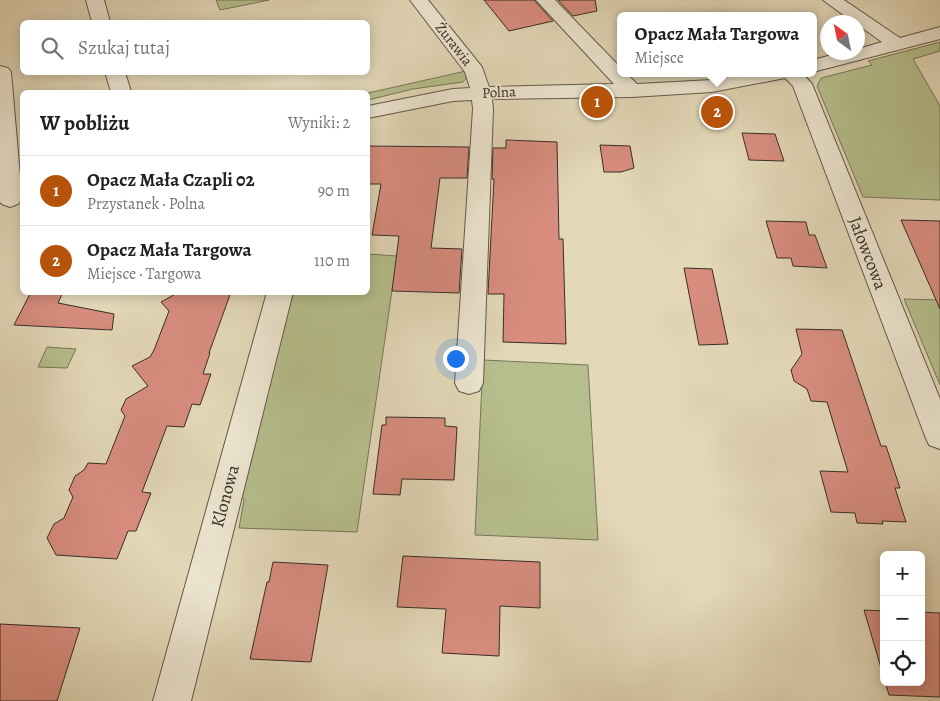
<!DOCTYPE html>
<html lang="pl">
<meta charset="utf-8">
<style>
body{margin:0;font-family:Alegreya,serif;background:#f2f2f2;color:#202124}
.controls{position:absolute;right:15px;bottom:15px;display:grid;overflow:hidden;border-radius:8px;box-shadow:0 2px 12px #0003}
.controls button{width:45px;height:45px;display:grid;place-items:center;padding:0;border:0;border-bottom:1px solid #e0e0e0;background:#fff;color:#202124;font:25px sans-serif}
.compass{position:absolute;left:820px;top:15px;width:45px;height:45px;border-radius:50%;background:#fff;box-shadow:0 2px 12px #0003;rotate:327deg}
.you{position:absolute;left:455px;top:358px;width:18px;height:18px;margin:-12px;border:4px solid #fff;border-radius:50%;background:#1a73e8;box-shadow:0 0 0 8px #1a73e833}
.badge{display:grid;place-items:center;width:32px;height:32px;border-radius:50%;background:#b45309;color:#fff;font-size:16px;font-weight:700}
.pin{position:absolute;translate:-50% -50%;border:2px solid #fff;box-shadow:0 1px 5px #0006}
.popup{position:absolute;left:617px;top:12px;width:200px;height:65px;box-sizing:border-box;display:grid;place-content:center;border-radius:8px;background:#fff;filter:drop-shadow(0 1px 4px #0005);font-size:16px;white-space:nowrap;color:#757577}
.popup b{font-size:19px;color:#202124}
.popup::after{content:'';position:absolute;left:50%;top:100%;margin-left:-10px;border:10px solid transparent;border-top-color:#fff}
.list{margin:0;padding:0;list-style:none}
h2{display:flex;justify-content:space-between;align-items:center;height:65px;margin:0;padding:0 20px;font-size:21px}
h2 small{font-size:16px;font-weight:400;color:#757577}
.list li{display:grid;grid-template-columns:32px 1fr auto;gap:15px;align-items:center;box-sizing:border-box;height:70px;padding:0 20px;border-top:1px solid #e0e0e0}
.list b{display:block;font-size:19px;white-space:nowrap}
.list p{margin:0;font-size:16px;white-space:nowrap;color:#757577}
.list em{font-size:16px;font-style:normal;color:#757577}
.icon{flex:none;width:28px;height:28px;fill:none;stroke:currentColor;stroke-width:2;stroke-linecap:round;stroke-linejoin:round}
.map{position:relative;flex:none;width:940px;height:701px;overflow:hidden}
.search{position:absolute;background:#fff;box-shadow:0 2px 12px #0003;left:20px;top:20px;width:350px;height:55px;display:flex;align-items:center;gap:12px;box-sizing:border-box;padding:0 18px;border-radius:8px;color:#757577;font-size:19px}
.panel{position:absolute;background:#fff;box-shadow:0 2px 12px #0003;left:20px;top:90px;width:350px;height:205px;border-radius:8px}
.map>svg:first-child{display:block}
.green{fill:#b6be8d;stroke:#77765a}
.building{fill:#d88d7f;stroke:#382d26}
.lines{fill:none;stroke-linecap:round;stroke-linejoin:round}
.minor-casing{stroke:#63584a;stroke-width:2}
.minor{fill:#ede6d1;fill-rule:evenodd}
.labels{text-anchor:middle;stroke-width:4;stroke-linejoin:round;paint-order:stroke}
.far-street-label{font-size:15px;fill:#382d26;stroke:#ede6d1}
.street-label{font-size:18px;fill:#382d26;stroke:#ede6d1}
</style>
<div class="map">
<svg width="940" height="701" viewBox="0 0 940 701">
<rect width="100%" height="100%" fill="#e3d8b8"/>
<filter id="stains"><feTurbulence type="fractalNoise" baseFrequency=".004" numOctaves="4"/><feColorMatrix values="0 0 0 0 .2 0 0 0 0 .09 0 0 0 0 .02 0 0 0 .5 -.17"/></filter>
<radialGradient id="worn" r=".72"><stop offset=".6" stop-color="#630" stop-opacity="0"/><stop offset="1" stop-color="#630" stop-opacity=".3"/></radialGradient>
<path class="green" d="M 216,0 L 269,0 L 220,10 Z
M 940,42 L 940,51 L 913,59 L 940,106 L 940,200 L 863,197 L 817,86 L 821,78 L 872,65 L 868,61 Z
M 466,71 L 468,76 L 463,82 L 413,89 L 368,100 L 368,93 Z
M 368,254 L 397,256 L 357,532 L 239,528 L 244,500 L 240,495 L 292,293 L 368,292 Z
M 904,299 L 940,300 L 940,385 Z
M 47,347 L 76,349 L 67,368 L 38,367 Z
M 483,360 L 588,365 L 598,540 L 475,535 Z"/>
<path class="building" d="M 484,0 L 534,0 L 553,21 L 509,31 Z
M 558,0 L 595,0 L 597,11 L 573,16 Z
M 742,133 L 775,134 L 784,161 L 749,160 Z
M 506,140 L 557,142 L 559,239 L 563,239 L 566,344 L 503,342 L 504,294 L 488,294 L 494,179 L 492,179 L 493,148 L 506,148 Z
M 600,145 L 630,146 L 634,168 L 621,172 L 604,172 Z
M 368,146 L 469,147 L 467,178 L 440,178 L 431,248 L 462,249 L 459,293 L 392,291 L 399,236 L 372,235 L 381,184 L 368,184 Z
M 901,220 L 940,221 L 940,309 Z
M 766,221 L 806,222 L 809,235 L 815,235 L 827,268 L 793,266 L 791,258 L 777,258 Z
M 684,268 L 712,269 L 728,344 L 699,345 Z
M 31,292 L 63,292 L 58,303 L 114,314 L 112,330 L 14,325 Z
M 179,292 L 231,292 L 209,353 L 210,353 L 203,374 L 211,374 L 200,405 L 192,404 L 184,427 L 167,426 L 142,492 L 151,493 L 136,531 L 128,531 L 117,559 L 56,555 L 47,538 L 54,524 L 64,518 L 73,497 L 69,490 L 75,476 L 84,470 L 88,463 L 106,464 L 125,416 L 121,410 L 126,399 L 148,386 L 132,366 L 150,357 L 154,350 L 169,311 L 161,302 Z
M 796,329 L 842,330 L 881,446 L 886,446 L 900,488 L 895,488 L 906,522 L 882,521 L 883,524 L 857,523 L 855,513 L 831,512 L 820,471 L 848,472 L 827,402 L 811,401 L 807,389 L 794,381 L 791,370 L 802,354 Z
M 386,417 L 445,418 L 445,426 L 457,427 L 454,480 L 402,479 L 400,495 L 373,494 L 382,425 L 386,425 Z
M 403,556 L 540,562 L 540,608 L 500,606 L 499,656 L 442,653 L 446,609 L 397,607 Z
M 273,562 L 328,565 L 311,662 L 250,659 L 267,582 L 269,582 Z
M 864,610 L 884,611 L 884,678 Z
M 921,612 L 940,613 L 940,697 L 889,695 L 885,682 L 921,682 Z
M 0,624 L 80,628 L 57,701 L 0,701 Z"/>
<g class="lines">
<g class="minor-casing">
<path id="minor" d="M 86,0 L 104,0 L 110,22 L 92,22 Z
M 410,0 L 428,0 L 482,67 L 489,87 L 614,84 L 536,0 L 555,0 L 621,68 L 621,73 L 626,73 L 637,84 L 712,80 L 749,73 L 802,73 L 812,84 L 940,399 L 940,449 L 929,445 L 925,436 L 793,86 L 785,78 L 712,92 L 632,97 L 492,99 L 493,109 L 483,383 L 479,391 L 469,394 L 459,391 L 455,383 L 473,109 L 472,100 L 453,101 L 368,118 L 368,106 L 453,89 L 470,88 L 465,72 Z
M 823,0 L 844,0 L 900,38 L 940,27 L 940,39 L 813,72 L 813,60 L 843,52 L 858,52 L 858,49 L 882,42 L 858,25 L 858,22 L 853,22 Z
M 0,66 L 8,68 L 11,72 L 22,199 L 18,204 L 10,207 L 2,204 L 0,202 Z
M 105,72 L 125,72 L 131,92 L 111,92 Z
M 267,292 L 293,292 L 191,701 L 153,701 Z"/>
</g>
<use href="#minor" class="minor"/>
</g>
<g class="labels">
<g class="far-street-label">
<text transform="translate(454 44) rotate(52)" y="5">Żurawia</text>
<text transform="translate(499 92) rotate(-3)" y="5">Polna</text>
</g>
<g class="street-label">
<text transform="translate(868 253) rotate(69)" y="6">Jałowcowa</text>
<text transform="translate(225 496) rotate(-75)" y="6">Klonowa</text>
</g>
</g>
<rect width="100%" height="100%" filter="url(#stains)"/>
<rect width="100%" height="100%" fill="url(#worn)"/>
</svg>
<div class="controls">
<button>+</button>
<button>−</button>
<button><svg class="icon" aria-label="locate" viewBox="0 0 24 24"><circle cx="12" cy="12" r="6"/><path d="M12 2v4M12 18v4M2 12h4M18 12h4"/></svg></button>
</div>
<svg class="compass" viewBox="-18 -18 36 36"><path d="M0-13l5 13h-10z" fill="#e53935"/><path d="M0 13l5-13h-10z" fill="#757577"/></svg>
<div class="you"></div>
<div class="pin badge" style="left:597px;top:102px">1</div>
<div class="pin badge" style="left:717px;top:112px">2</div>
<div class="popup"><b>Opacz Mała Targowa</b>Miejsce</div>
<div class="search"><svg class="icon" aria-label="search" viewBox="0 0 24 24"><circle cx="10" cy="10" r="6"/><path d="M15 15l6 6"/></svg>Szukaj tutaj</div>
<section class="panel">
<h2>W pobliżu<small>Wyniki: 2</small></h2>
<ul class="list">
<li><span class="badge">1</span><div><b>Opacz Mała Czapli 02</b><p>Przystanek · Polna</p></div><em>90 m</em></li>
<li><span class="badge">2</span><div><b>Opacz Mała Targowa</b><p>Miejsce · Targowa</p></div><em>110 m</em></li>
</ul>
</section>
</div>
